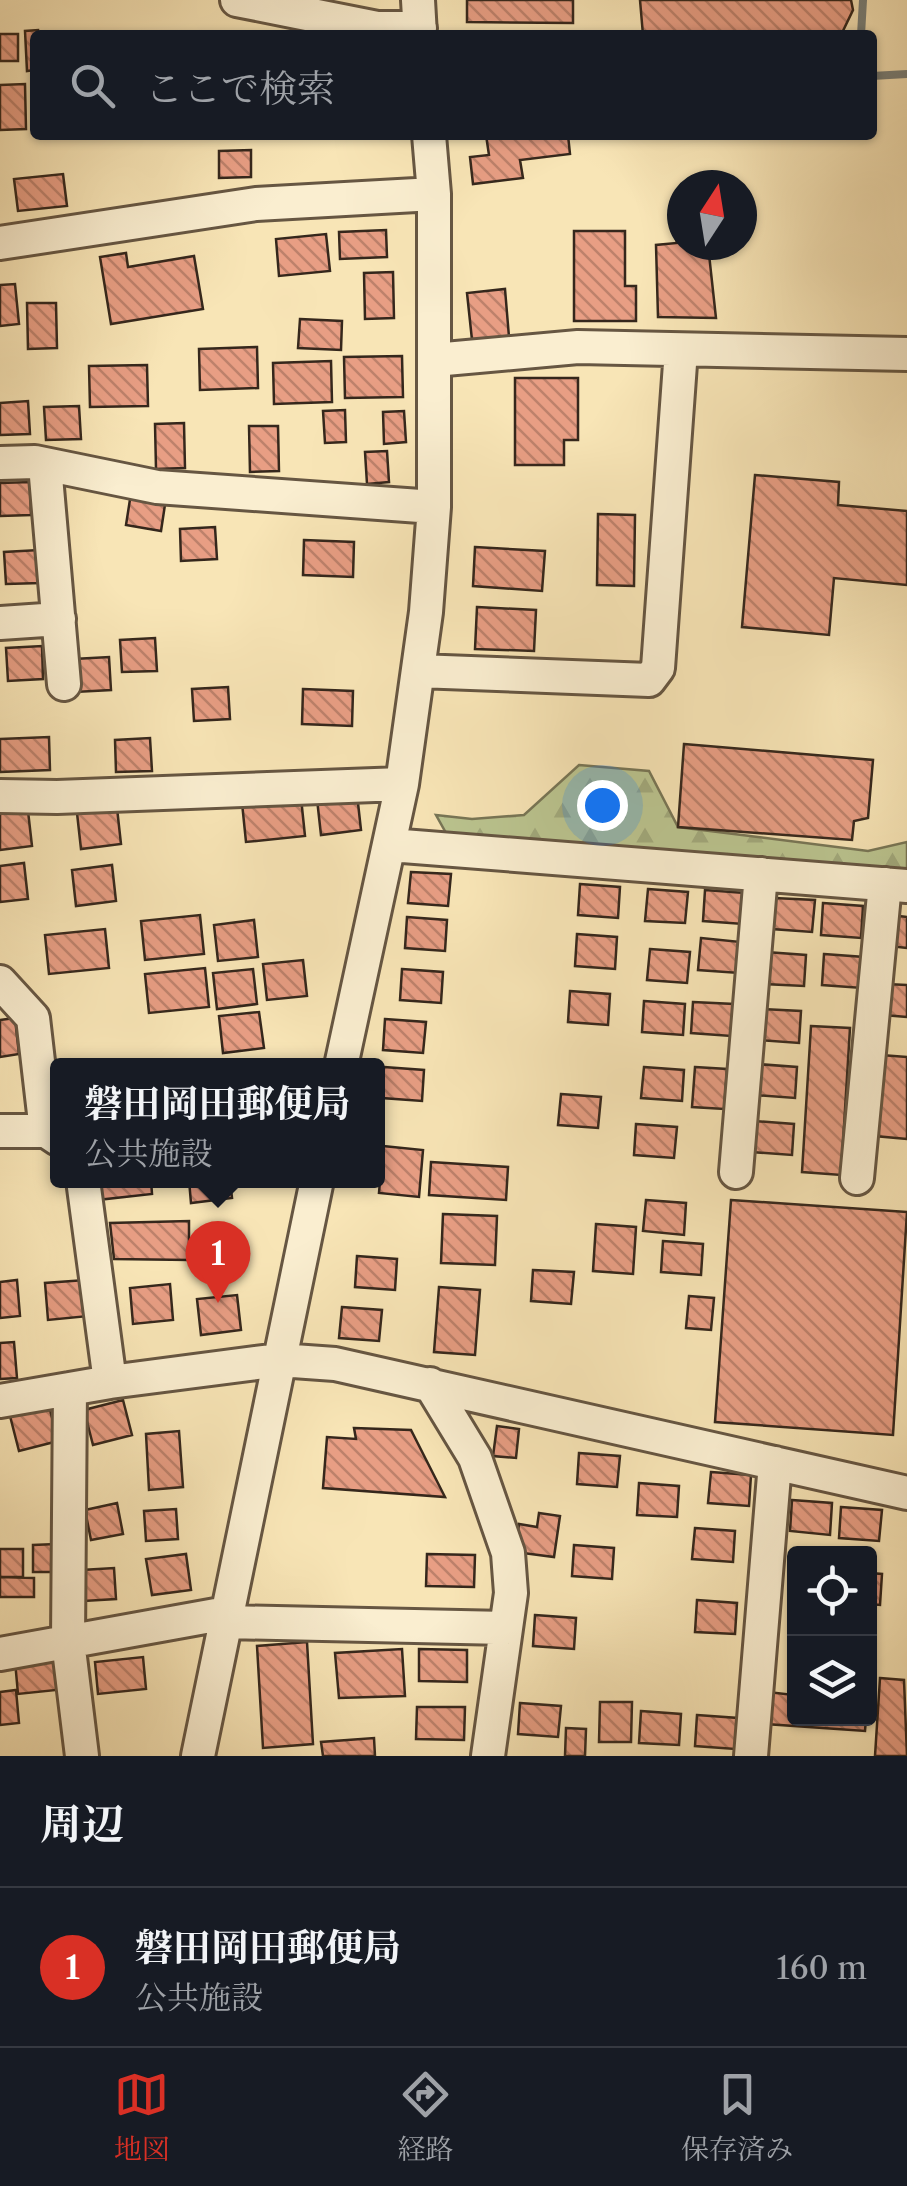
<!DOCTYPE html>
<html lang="ja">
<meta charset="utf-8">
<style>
body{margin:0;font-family:"Libre Caslon Text","Noto Serif JP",serif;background:#242831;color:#f1f3f6}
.controls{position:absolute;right:30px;bottom:30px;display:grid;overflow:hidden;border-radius:10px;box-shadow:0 2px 8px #0004}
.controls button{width:90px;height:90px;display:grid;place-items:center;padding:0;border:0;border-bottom:2px solid #363941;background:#171b24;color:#f1f3f6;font:50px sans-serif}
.compass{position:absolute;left:667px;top:170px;width:90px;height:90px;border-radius:50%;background:#171b24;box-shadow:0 2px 8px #0004;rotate:12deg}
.you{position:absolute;left:602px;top:805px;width:35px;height:35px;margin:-25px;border:8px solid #fff;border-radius:50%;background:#1a73e8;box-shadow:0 0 0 15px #1a73e833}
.badge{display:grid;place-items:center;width:65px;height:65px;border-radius:50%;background:#d93025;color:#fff;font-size:32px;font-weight:700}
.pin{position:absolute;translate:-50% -82px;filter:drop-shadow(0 2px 5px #0008)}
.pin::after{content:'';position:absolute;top:52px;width:35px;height:30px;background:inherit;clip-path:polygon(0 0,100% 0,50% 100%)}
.popup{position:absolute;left:50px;top:1058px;width:335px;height:130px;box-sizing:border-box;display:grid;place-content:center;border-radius:10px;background:#171b24;filter:drop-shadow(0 2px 8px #0005);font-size:32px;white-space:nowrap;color:#9ea1a6}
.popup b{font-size:38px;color:#f1f3f6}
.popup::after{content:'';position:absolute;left:50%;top:100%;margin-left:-20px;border:20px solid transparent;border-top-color:#171b24}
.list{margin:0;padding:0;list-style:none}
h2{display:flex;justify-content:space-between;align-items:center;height:130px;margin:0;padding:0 40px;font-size:42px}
h2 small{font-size:32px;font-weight:400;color:#9ea1a6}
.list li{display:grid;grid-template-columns:65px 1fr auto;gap:30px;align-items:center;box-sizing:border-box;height:160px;padding:0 40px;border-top:2px solid #363941}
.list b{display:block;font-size:38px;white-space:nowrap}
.list p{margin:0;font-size:32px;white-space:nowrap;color:#9ea1a6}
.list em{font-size:32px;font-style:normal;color:#9ea1a6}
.icon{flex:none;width:55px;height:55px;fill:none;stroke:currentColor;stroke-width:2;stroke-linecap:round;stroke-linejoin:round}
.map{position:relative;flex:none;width:907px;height:1756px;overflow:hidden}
.search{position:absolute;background:#171b24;box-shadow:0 2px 8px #0004;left:30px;right:30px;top:30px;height:110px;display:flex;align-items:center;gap:25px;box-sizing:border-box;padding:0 35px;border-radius:10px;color:#9ea1a6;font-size:38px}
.sheet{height:290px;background:#171b24}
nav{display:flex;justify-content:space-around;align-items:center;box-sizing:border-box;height:140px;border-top:2px solid #363941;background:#171b24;font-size:28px;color:#9ea1a6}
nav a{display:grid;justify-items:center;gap:5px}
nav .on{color:#d93025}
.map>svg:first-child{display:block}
.forest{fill:url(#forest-firs);stroke:#787656;stroke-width:2.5}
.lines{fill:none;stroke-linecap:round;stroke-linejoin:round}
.stream{stroke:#78807b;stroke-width:8}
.building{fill:url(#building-back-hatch);stroke:#35271c;stroke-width:2.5}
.minor-casing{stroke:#665642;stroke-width:38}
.minor{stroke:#faeed0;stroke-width:32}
</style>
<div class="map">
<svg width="907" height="1756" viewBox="0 0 907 1756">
<defs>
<pattern id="forest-firs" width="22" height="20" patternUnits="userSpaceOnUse" patternTransform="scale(2.5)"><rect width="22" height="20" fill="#bbc590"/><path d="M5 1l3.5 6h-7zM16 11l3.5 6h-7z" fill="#a1a97c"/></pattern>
<pattern id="building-back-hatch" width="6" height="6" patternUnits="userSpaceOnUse" patternTransform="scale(2.5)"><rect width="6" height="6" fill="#e89e84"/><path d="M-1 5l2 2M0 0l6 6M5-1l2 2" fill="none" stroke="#bd816b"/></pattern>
</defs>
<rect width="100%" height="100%" fill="#f8e5b6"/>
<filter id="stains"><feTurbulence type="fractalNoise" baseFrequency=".002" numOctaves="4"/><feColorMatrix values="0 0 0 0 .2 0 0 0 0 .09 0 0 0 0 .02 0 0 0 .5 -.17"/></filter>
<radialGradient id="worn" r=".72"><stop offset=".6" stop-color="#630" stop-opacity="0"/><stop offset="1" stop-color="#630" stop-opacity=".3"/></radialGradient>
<path class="forest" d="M 579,765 L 649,771 L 678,827 L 868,851 L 907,842 L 907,886 L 450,840 L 436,815 L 472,819 L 524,815 Z"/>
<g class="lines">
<path class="stream" d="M 861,35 L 863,0
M 872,76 L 907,74"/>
</g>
<path class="building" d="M 467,0 L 573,0 L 573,23 L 467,22 Z
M 640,0 L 851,0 L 853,10 L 841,35 L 643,35 Z
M 38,30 L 38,35 L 35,35 L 35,70 L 27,71 L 25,31 Z
M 0,34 L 18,34 L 18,61 L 0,61 Z
M 25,84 L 26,129 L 0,130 L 0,85 Z
M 486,135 L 568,135 L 570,154 L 520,160 L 523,178 L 473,184 L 470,157 L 489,155 Z
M 251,150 L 251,177 L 219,178 L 219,151 Z
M 63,174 L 67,206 L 18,211 L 14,179 Z
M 682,224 L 682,245 L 708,245 L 716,318 L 658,317 L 656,245 L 677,243 L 672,225 Z
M 386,230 L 387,257 L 340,259 L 339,232 Z
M 574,231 L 625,231 L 625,286 L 636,286 L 636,321 L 574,321 Z
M 326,234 L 330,271 L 279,276 L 276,239 Z
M 126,253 L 128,267 L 194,256 L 203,309 L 111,324 L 100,257 Z
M 393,272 L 394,318 L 365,319 L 364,273 Z
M 15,284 L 19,324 L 0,326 L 0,285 Z
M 505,289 L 509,337 L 472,340 L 467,293 Z
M 27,303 L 56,303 L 57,348 L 28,349 Z
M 300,319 L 342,321 L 341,350 L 298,348 Z
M 257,347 L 258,388 L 200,390 L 199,349 Z
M 402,356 L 403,397 L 345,398 L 344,357 Z
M 331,361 L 332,402 L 274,404 L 273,363 Z
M 147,365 L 148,406 L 90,407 L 89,366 Z
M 515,378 L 578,378 L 578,440 L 564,440 L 564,465 L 515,465 Z
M 28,401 L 30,434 L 0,435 L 0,403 Z
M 79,406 L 81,439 L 46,440 L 44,407 Z
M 345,410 L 346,442 L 325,443 L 323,411 Z
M 404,411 L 406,442 L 384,444 L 383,412 Z
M 184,423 L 185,468 L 156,469 L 155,424 Z
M 249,426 L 278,426 L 279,471 L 250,472 Z
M 387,451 L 389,482 L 367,484 L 365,452 Z
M 755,475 L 839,482 L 838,505 L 907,511 L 907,585 L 834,578 L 829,635 L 742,627 Z
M 30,482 L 31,515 L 0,516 L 0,483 Z
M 131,493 L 166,498 L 161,531 L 126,525 Z
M 598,514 L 635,515 L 634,586 L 597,585 Z
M 215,527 L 217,559 L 181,561 L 180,529 Z
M 304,540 L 354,542 L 353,577 L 303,575 Z
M 475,547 L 545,551 L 542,591 L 473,586 Z
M 39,550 L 41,583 L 6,584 L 4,552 Z
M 477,607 L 536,610 L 534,651 L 475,649 Z
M 155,638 L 157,671 L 122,672 L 120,640 Z
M 42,646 L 43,679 L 8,681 L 6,648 Z
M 109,657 L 111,690 L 75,692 L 74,659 Z
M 228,687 L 230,719 L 194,721 L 192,689 Z
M 303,689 L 353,691 L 352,726 L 302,724 Z
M 49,737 L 50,770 L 0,772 L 0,739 Z
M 150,738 L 152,771 L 116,772 L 115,740 Z
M 684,744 L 873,760 L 868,818 L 854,821 L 852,840 L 678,827 Z
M 357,794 L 361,830 L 321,835 L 317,799 Z
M 301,798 L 305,836 L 246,842 L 242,803 Z
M 117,808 L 121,844 L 81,849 L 77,813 Z
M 28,811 L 32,846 L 0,850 L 0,814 Z
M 24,863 L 28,899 L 0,902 L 0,866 Z
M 112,865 L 116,901 L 76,906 L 72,870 Z
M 411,872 L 451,874 L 448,906 L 408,903 Z
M 580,884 L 620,887 L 618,918 L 578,915 Z
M 648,889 L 688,892 L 685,923 L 645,921 Z
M 705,890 L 745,893 L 743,924 L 703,921 Z
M 774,898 L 815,900 L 812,932 L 772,929 Z
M 823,903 L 863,906 L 861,938 L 821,935 Z
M 200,915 L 204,954 L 145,960 L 141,921 Z
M 891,915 L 907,917 L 907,948 L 889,946 Z
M 407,917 L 447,920 L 445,951 L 405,948 Z
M 254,920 L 258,957 L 218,961 L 214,925 Z
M 105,929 L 109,968 L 49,974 L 45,935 Z
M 577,934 L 617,937 L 615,969 L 575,966 Z
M 701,938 L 741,942 L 739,973 L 698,970 Z
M 650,949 L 690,952 L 687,983 L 647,980 Z
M 766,952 L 806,955 L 804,986 L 764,984 Z
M 824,954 L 864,957 L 862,988 L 822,985 Z
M 303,960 L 307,996 L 267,1000 L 263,964 Z
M 205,968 L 209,1007 L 149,1013 L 145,974 Z
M 253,969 L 257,1004 L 217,1009 L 213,973 Z
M 402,969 L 443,972 L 441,1003 L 400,1000 Z
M 886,984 L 907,985 L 907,1017 L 884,1015 Z
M 570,991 L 610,994 L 608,1025 L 568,1022 Z
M 644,1001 L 685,1004 L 683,1035 L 642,1032 Z
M 693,1002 L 734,1004 L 731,1036 L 691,1033 Z
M 761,1009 L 801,1011 L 799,1043 L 758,1040 Z
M 259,1012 L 264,1048 L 223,1053 L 219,1016 Z
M 15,1018 L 19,1054 L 0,1057 L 0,1020 Z
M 385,1019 L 426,1022 L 423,1053 L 383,1050 Z
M 811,1026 L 850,1028 L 841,1175 L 802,1172 Z
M 881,1055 L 907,1057 L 907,1139 L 875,1136 Z
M 757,1064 L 797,1067 L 795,1098 L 755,1095 Z
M 384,1067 L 424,1070 L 422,1101 L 382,1098 Z
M 644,1067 L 684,1070 L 682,1101 L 641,1098 Z
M 695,1067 L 727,1069 L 724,1109 L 692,1107 Z
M 561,1094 L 601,1097 L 598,1128 L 558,1125 Z
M 754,1121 L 794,1124 L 792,1155 L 752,1152 Z
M 636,1124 L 677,1127 L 674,1158 L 634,1155 Z
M 383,1146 L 423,1150 L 419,1197 L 379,1193 Z
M 431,1162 L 508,1167 L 506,1200 L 429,1195 Z
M 95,1180 L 151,1180 L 152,1194 L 97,1200 Z
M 189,1180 L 230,1180 L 232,1198 L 191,1203 Z
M 646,1200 L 686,1203 L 684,1235 L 643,1231 Z
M 731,1200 L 907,1212 L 893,1435 L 715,1422 Z
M 443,1214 L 497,1216 L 495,1265 L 441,1263 Z
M 189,1221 L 189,1260 L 114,1259 L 110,1223 Z
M 596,1224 L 636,1227 L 633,1274 L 593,1271 Z
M 663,1241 L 703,1244 L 701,1275 L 661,1272 Z
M 357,1256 L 397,1259 L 395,1290 L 355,1287 Z
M 533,1270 L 574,1272 L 571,1304 L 531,1301 Z
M 17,1280 L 20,1316 L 0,1318 L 0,1282 Z
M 85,1280 L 89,1316 L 48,1320 L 45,1283 Z
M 170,1284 L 173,1320 L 133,1324 L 130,1288 Z
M 439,1287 L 480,1290 L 475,1355 L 434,1352 Z
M 237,1295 L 241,1330 L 201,1335 L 197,1299 Z
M 689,1296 L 714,1298 L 711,1330 L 686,1328 Z
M 342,1307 L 382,1310 L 379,1341 L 339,1338 Z
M 14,1342 L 17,1378 L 0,1379 L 0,1343 Z
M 123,1400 L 132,1435 L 93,1445 L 84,1410 Z
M 49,1406 L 58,1441 L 19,1451 L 10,1416 Z
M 497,1426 L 519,1429 L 516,1458 L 493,1456 Z
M 354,1428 L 411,1430 L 445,1497 L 323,1488 L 327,1437 L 356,1439 Z
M 179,1431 L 183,1487 L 149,1490 L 146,1434 Z
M 579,1453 L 620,1456 L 617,1487 L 577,1484 Z
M 711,1472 L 751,1475 L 749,1506 L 708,1503 Z
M 639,1483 L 679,1486 L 677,1517 L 637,1515 Z
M 792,1500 L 832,1503 L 830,1535 L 790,1531 Z
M 117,1503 L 123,1534 L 91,1540 L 85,1510 Z
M 841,1507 L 882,1510 L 879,1541 L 839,1538 Z
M 176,1509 L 178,1539 L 146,1541 L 144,1511 Z
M 539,1513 L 560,1516 L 554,1557 L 515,1552 L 519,1524 L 537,1527 Z
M 695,1528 L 735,1531 L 733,1562 L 692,1559 Z
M 56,1544 L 56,1572 L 33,1572 L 33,1545 Z
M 574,1545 L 614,1548 L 612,1579 L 572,1576 Z
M 0,1549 L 23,1549 L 23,1577 L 0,1577 Z
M 186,1554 L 191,1590 L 152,1595 L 146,1559 Z
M 427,1554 L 475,1555 L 474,1587 L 426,1586 Z
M 114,1568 L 116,1599 L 84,1601 L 82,1570 Z
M 870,1573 L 882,1574 L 880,1605 L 870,1604 Z
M 0,1577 L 34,1578 L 34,1597 L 0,1597 Z
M 697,1600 L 737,1603 L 735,1634 L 695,1632 Z
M 535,1615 L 576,1618 L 574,1649 L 533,1646 Z
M 307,1642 L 313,1744 L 263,1748 L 257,1646 Z
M 402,1649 L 405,1696 L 339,1698 L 335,1653 Z
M 419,1649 L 467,1650 L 467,1682 L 419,1681 Z
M 63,1657 L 66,1689 L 18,1694 L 15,1661 Z
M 143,1657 L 146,1689 L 98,1694 L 95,1662 Z
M 880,1678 L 904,1680 L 907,1756 L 875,1756 Z
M 16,1690 L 19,1723 L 0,1725 L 0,1692 Z
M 768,1692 L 794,1695 L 794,1718 L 866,1718 L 865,1731 L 766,1724 Z
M 600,1702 L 632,1702 L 631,1742 L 599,1742 Z
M 520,1703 L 561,1706 L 558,1737 L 518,1734 Z
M 417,1707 L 465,1707 L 464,1740 L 416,1739 Z
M 641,1711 L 681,1714 L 679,1745 L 639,1743 Z
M 697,1715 L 738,1718 L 735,1749 L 695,1746 Z
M 566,1728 L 586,1729 L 585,1756 L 565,1756 Z
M 374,1738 L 375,1756 L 323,1756 L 321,1742 Z"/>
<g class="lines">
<g class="minor-casing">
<path id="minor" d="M 237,0 L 377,28 L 420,28
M 418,0 L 420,35
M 0,243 L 256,204 L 434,194
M 434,360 L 578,347 L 907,354
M 0,463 L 35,462 L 157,487 L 434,507
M 45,465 L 64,684
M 0,623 L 59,619
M 418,671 L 649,680 L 658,668 L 681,350
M 0,796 L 57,797 L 402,784
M 390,845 L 907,886
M 0,982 L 33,1018 L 46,1131
M 341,1066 L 402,784 L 426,612 L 434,507 L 434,194 L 429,135
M 0,1131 L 46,1131 L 58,1139
M 736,1172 L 761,874
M 857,1178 L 885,884
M 83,1180 L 110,1382
M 430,1384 L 475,1458 L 508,1553 L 511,1593 L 488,1756
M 70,1389 L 68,1641 L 82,1756
M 0,1401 L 110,1382 L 279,1360 L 335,1364 L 907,1493
M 225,1622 L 506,1628
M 0,1654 L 227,1613
M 198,1756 L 317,1180
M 751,1756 L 775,1463"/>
</g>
<use href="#minor" class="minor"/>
</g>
<rect width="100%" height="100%" filter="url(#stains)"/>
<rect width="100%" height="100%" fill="url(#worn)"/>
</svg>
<div class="controls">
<button><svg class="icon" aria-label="locate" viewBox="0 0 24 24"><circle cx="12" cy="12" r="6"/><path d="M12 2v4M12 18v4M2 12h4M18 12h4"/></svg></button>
<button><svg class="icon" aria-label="layers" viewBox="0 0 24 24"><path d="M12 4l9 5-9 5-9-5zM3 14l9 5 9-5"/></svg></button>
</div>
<svg class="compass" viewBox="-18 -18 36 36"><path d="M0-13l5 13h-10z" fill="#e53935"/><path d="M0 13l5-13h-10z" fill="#9ea1a6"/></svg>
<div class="you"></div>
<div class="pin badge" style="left:218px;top:1303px">1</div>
<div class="popup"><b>磐田岡田郵便局</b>公共施設</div>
<div class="search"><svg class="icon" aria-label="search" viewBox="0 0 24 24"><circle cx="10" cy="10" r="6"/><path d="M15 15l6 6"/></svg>ここで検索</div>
</div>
<section class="sheet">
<h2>周辺<small></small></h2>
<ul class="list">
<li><span class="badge">1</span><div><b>磐田岡田郵便局</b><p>公共施設</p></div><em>160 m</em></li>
</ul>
</section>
<nav>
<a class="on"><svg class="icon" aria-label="map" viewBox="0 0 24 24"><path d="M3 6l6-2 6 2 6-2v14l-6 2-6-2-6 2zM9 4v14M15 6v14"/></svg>地図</a>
<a><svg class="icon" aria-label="directions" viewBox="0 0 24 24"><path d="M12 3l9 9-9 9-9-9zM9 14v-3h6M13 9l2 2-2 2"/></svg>経路</a>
<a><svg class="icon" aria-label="saved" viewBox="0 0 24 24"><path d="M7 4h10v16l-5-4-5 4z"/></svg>保存済み</a>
</nav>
